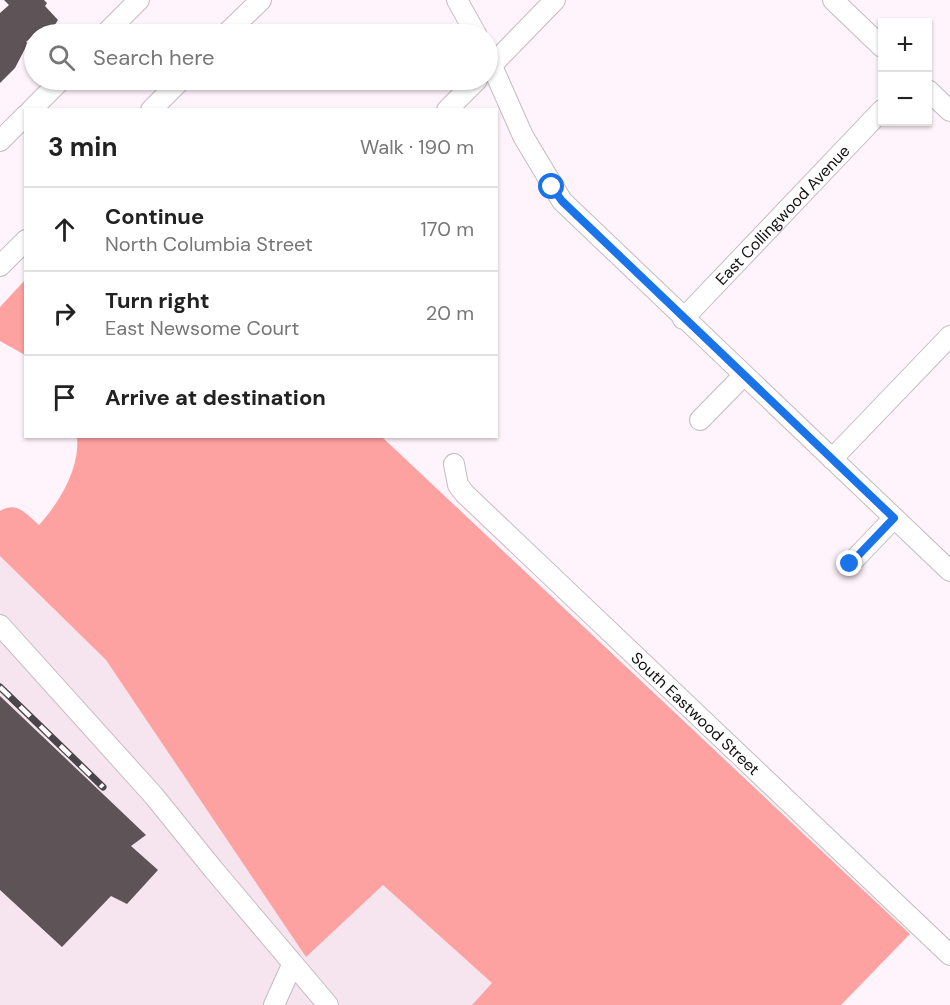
<!DOCTYPE html>
<meta charset="utf-8">
<style>
body{margin:0;font-family:"DM Sans",sans-serif;background:#f2f2f2;color:#222}
.controls{position:absolute;right:18px;top:18px;display:grid;overflow:hidden;border-radius:0px;box-shadow:0 2px 4px #0004}
.controls button{width:54px;height:54px;display:grid;place-items:center;padding:0;border:0;border-bottom:2px solid #e0e0e0;background:#fff;color:#222;font:30px sans-serif}
.stop{position:absolute;width:18px;height:18px;margin:-14px;border:4px solid #1a73e8;border-radius:50%;background:#fff}
.stop.end{background:#1a73e8;border-color:#fff;box-shadow:0 2px 6px #0008}
.list{margin:0;padding:0;list-style:none}
h2{display:flex;justify-content:space-between;align-items:center;height:78px;margin:0;padding:0 24px;font-size:26px}
h2 small{font-size:20px;font-weight:400;color:#767676}
.list li{display:grid;grid-template-columns:39px 1fr auto;gap:18px;align-items:center;box-sizing:border-box;height:84px;padding:0 24px;border-top:2px solid #e0e0e0}
.list b{display:block;font-size:22px;white-space:nowrap}
.list p{margin:0;font-size:20px;white-space:nowrap;color:#767676}
.list em{font-size:20px;font-style:normal;color:#767676}
.icon{flex:none;width:33px;height:33px;fill:none;stroke:currentColor;stroke-width:2;stroke-linecap:round;stroke-linejoin:round}
.map{position:relative;flex:none;width:950px;height:1005px;overflow:hidden}
.search{position:absolute;background:#fff;box-shadow:0 2px 4px #0004;left:24px;top:24px;width:474px;height:66px;display:flex;align-items:center;gap:15px;box-sizing:border-box;padding:0 21px;border-radius:33px;color:#767676;font-size:22px}
.panel{position:absolute;background:#fff;box-shadow:0 2px 4px #0004;left:24px;top:108px;width:474px;height:330px;border-radius:0px}
.map>svg:first-child{display:block}
.built{fill:#f6e5ef}
.forest{fill:#fea1a1}
.building{fill:#5e5356}
.lines{fill:none;stroke-linecap:round;stroke-linejoin:round}
.minor-casing{stroke:#c5bbc2;stroke-width:22}
.minor{stroke:#fff;stroke-width:20}
.rail-casing{stroke:#4a4548;stroke-width:7}
.rail{stroke:#fff;stroke-width:4.5;stroke-dasharray:14;stroke-linecap:butt}
.route{stroke:#1a73e8;stroke-width:8}
.labels{text-anchor:middle;stroke-width:6;stroke-linejoin:round;paint-order:stroke}
.street-label{font-size:16px;fill:#120f11;stroke:#fff}
</style>
<div class="map">
<svg width="950" height="1005" viewBox="0 0 950 1005">
<rect width="100%" height="100%" fill="#fff4fb"/>
<path class="built" d="M 0,556 L 106,660 L 306,956 L 383,885 L 493,983 L 472,1005 L 0,1005 Z"/>
<path class="forest" d="M 25,280 L 25,355 L 0,341 L 0,307 Z
M 77,437 L 382,437 L 910,934 L 841,1005 L 472,1005 L 492,983 L 383,885 L 306,957 L 106,660 L 0,556 L 0,511 C 17,500 27,515 39,525 C 60,502 80,468 77,437 Z"/>
<path class="building" d="M 4,0 L 44,0 L 47,3 L 45,6 L 58,20 L 49,34 L 36,33 L 26,42 L 28,43 L 15,68 L 0,83 L 0,13 L 9,5 Z
M 0,696 L 146,835 L 131,846 L 158,870 L 127,904 L 111,896 L 62,947 L 0,890 Z"/>
<g class="lines">
<g class="minor-casing">
<g id="minor">
<path d="M 457,0 L 476,34"/>
<path d="M 833,0 L 882,47"/>
<path d="M 105,34 L 139,0"/>
<path d="M 226,34 L 261,0"/>
<path d="M 488,57 L 523,136 L 562,201 L 950,571"/>
<path d="M 488,69 L 555,0"/>
<path d="M 928,90 L 950,111"/>
<path d="M 31,110 L 61,80"/>
<path d="M 151,110 L 181,80"/>
<path d="M 447,110 L 477,80"/>
<path d="M 0,141 L 26,115"/>
<path d="M 0,266 L 26,240"/>
<path id="s1" d="M 683,319 L 882,110"/>
<path d="M 700,420 L 743,376"/>
<path d="M 832,459 L 950,336"/>
<path id="s2" d="M 454,464 L 458,485 L 465,494 L 950,955"/>
<path d="M 850,564 L 894,518"/>
<path d="M 0,625 L 154,796 L 213,869 L 328,1005"/>
<path d="M 274,1005 L 292,965"/>
</g>
</g>
<use href="#minor" class="minor"/>
<g class="rail-casing">
<path id="rail" d="M 0,687 L 103,787"/>
</g>
<use href="#rail" class="rail"/>
</g>
<g class="lines">
<path class="route" d="M 552,187 L 562,201 L 894,518 L 850,564"/>
</g>
<g class="labels">
<g class="street-label">
<text dy="6" stroke="none"><textPath href="#s1" startOffset="144">East Collingwood Avenue</textPath></text>
<text dy="6" stroke="none"><textPath href="#s2" startOffset="351">South Eastwood Street</textPath></text>
</g>
</g>
</svg>
<div class="controls">
<button>+</button>
<button>−</button>
</div>
<div class="stop" style="left:552px;top:187px"></div>
<div class="stop end" style="left:850px;top:564px"></div>
<div class="search"><svg class="icon" aria-label="search" viewBox="0 0 24 24"><circle cx="10" cy="10" r="6"/><path d="M15 15l6 6"/></svg>Search here</div>
<section class="panel">
<h2>3 min<small>Walk · 190 m</small></h2>
<ul class="list">
<li><svg class="icon" aria-label="ahead" viewBox="0 0 24 24"><path d="M12 20V5M6 11l6-6 6 6"/></svg><div><b>Continue</b><p>North Columbia Street</p></div><em>170 m</em></li>
<li><svg class="icon" aria-label="right" viewBox="0 0 24 24"><path d="M7 20v-9h11M14 6l5 5-5 5"/></svg><div><b>Turn right</b><p>East Newsome Court</p></div><em>20 m</em></li>
<li><svg class="icon" aria-label="arrive" viewBox="0 0 24 24"><path d="M6 21V4h12l-3 4 3 4H6"/></svg><div><b>Arrive at destination</b></div></li>
</ul>
</section>
</div>
